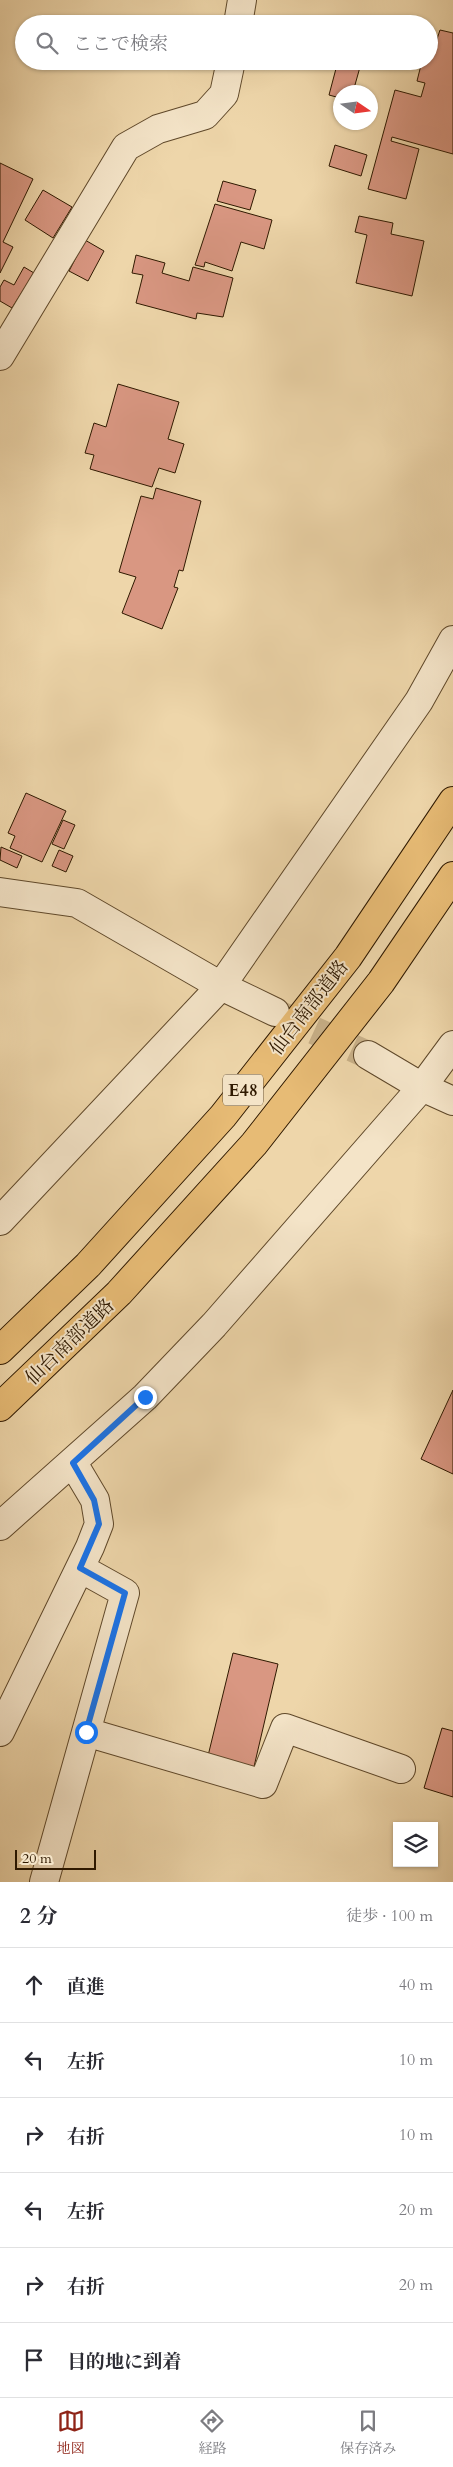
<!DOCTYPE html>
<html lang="ja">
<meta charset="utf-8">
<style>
body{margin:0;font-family:Cardo,"Noto Serif JP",serif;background:#f7f7f7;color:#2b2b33}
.controls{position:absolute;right:15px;bottom:15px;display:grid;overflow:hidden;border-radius:0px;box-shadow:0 1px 4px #0004}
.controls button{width:45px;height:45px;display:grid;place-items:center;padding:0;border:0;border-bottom:1px solid #e1e1e2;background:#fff;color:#2b2b33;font:25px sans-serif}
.compass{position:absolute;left:333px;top:85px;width:45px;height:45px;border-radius:50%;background:#fff;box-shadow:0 1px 4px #0004;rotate:103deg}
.scale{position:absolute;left:15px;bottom:12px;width:81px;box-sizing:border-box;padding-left:5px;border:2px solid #2f1900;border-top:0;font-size:14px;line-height:18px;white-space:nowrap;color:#2f1900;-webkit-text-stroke:4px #f4e4c8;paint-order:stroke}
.stop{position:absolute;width:15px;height:15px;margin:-11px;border:4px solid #1a73e8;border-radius:50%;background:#fff}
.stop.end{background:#1a73e8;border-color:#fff;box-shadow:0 1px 5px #0008}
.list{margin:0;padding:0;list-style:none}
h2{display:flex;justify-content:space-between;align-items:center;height:65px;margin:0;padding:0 20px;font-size:21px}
h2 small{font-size:16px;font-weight:400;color:#7c7c81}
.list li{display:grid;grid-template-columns:32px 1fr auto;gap:15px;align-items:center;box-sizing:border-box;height:75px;padding:0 20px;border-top:1px solid #e1e1e2}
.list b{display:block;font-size:19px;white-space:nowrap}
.list em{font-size:16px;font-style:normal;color:#7c7c81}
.icon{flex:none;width:28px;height:28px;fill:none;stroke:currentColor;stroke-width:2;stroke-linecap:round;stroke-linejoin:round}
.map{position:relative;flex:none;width:453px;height:1882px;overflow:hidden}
.search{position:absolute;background:#fff;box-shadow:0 1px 4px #0004;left:15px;right:15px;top:15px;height:55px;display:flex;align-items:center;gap:12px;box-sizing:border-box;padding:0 18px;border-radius:28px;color:#7c7c81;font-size:19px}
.sheet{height:515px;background:#fff}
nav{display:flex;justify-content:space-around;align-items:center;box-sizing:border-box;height:70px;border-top:1px solid #e1e1e2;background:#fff;font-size:14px;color:#7c7c81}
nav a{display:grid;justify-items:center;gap:2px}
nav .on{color:#8f2418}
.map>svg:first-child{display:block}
.building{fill:#d99782;stroke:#2f1900}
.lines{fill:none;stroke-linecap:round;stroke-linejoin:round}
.minor-tunnel{stroke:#c8b088;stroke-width:28;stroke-dasharray:28 14;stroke-linecap:butt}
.minor-casing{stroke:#5f482a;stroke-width:30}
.highway-casing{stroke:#2f1900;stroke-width:30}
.minor{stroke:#f4e4c8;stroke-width:28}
.highway{stroke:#e7bb75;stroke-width:28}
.route{stroke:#1a73e8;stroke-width:6}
.labels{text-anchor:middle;stroke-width:4;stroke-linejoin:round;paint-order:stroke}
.shield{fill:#f4e4c8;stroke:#6a563c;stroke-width:1}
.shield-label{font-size:18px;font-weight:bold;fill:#2f1900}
.street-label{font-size:19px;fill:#2f1900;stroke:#f4e4c8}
</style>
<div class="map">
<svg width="453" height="1882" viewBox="0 0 453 1882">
<rect width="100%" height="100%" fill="#eed6aa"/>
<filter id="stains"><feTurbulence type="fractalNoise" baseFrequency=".004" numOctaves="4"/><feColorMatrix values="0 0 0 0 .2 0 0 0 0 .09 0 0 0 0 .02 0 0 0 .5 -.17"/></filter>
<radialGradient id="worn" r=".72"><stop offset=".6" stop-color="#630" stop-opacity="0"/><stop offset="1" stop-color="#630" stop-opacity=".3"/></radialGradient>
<path class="building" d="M 440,30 L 453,33 L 453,154 L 392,137 L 391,141 L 419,149 L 406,199 L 368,189 L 395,90 L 421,97 L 425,83 L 417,81 L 422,61 L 429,61 L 429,47 L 434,48 Z
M 338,61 L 360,67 L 353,92 L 340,92 L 340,98 L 329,95 Z
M 335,145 L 367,155 L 361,176 L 329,166 Z
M 0,163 L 33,179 L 3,242 L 13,247 L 0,273 Z
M 223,181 L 256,190 L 250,210 L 217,201 Z
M 43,190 L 72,207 L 53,238 L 25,220 Z
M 215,204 L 272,220 L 264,249 L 241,242 L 232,271 L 205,262 L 204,267 L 195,265 Z
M 359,216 L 393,223 L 391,234 L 424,241 L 412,296 L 356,283 L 367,235 L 355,232 Z
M 85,240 L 104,251 L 88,281 L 69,271 Z
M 136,255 L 165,263 L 162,273 L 189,281 L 193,267 L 233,278 L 223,317 L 197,313 L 196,319 L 136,303 L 143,275 L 132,273 Z
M 24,267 L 34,273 L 12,308 L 0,301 L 0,287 L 4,280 L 14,285 Z
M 118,384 L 179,402 L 168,439 L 184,444 L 175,473 L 159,468 L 152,487 L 90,469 L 94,455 L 85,453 L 94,423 L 106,427 Z
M 156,488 L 201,501 L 183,571 L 179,570 L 174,587 L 178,588 L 162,629 L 122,613 L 136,577 L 119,572 L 141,496 L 153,499 Z
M 26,793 L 66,811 L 42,862 L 10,848 L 15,836 L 8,833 Z
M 63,820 L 75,825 L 64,849 L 52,844 Z
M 1,847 L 22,856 L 17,868 L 0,860 Z
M 59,850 L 73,856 L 66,872 L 52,866 Z
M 453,1390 L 453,1474 L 421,1459 Z
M 233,1653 L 278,1664 L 253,1771 L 207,1760 Z
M 442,1728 L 453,1731 L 453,1797 L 424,1788 Z"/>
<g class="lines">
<path class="minor-tunnel" d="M 276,1013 L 368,1055"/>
<g class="minor-casing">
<path id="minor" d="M 238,24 L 242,0
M 0,356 L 126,147 L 158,129 L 205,115 L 224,94 L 231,61
M 0,892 L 77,903 L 221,986 L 275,1012
M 368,1055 L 422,1087 L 453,1101
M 0,1221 L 221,986 L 419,701 L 453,640
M 0,1526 L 145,1397 L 214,1325 L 422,1087 L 453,1045
M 0,1732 L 90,1547 L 99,1524 L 95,1500 L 73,1463
M 86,1732 L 263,1784 L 285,1728 L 401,1769
M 44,1882 L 125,1593 L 80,1568"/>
</g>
<g class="highway-casing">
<path id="highway" d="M 0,1350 L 88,1265 L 223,1116 L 348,957 L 453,801
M 0,1407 L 119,1293 L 254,1144 L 381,982 L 453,876"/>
</g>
<use href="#minor" class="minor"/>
<use href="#highway" class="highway"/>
</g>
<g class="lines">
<path class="route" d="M 86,1732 L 125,1593 L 80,1568 L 99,1524 L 94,1500 L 73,1463 L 145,1397"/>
</g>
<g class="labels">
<rect class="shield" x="223" y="1074.5" width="40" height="31" rx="4"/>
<g class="shield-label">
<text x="243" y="1096">E48</text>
</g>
<g class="street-label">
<text transform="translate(308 1007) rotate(-52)" y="7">仙台南部道路</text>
<text transform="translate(69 1341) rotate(-44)" y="7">仙台南部道路</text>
</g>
</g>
<rect width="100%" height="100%" filter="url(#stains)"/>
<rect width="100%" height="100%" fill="url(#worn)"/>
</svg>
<div class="controls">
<button><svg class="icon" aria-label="layers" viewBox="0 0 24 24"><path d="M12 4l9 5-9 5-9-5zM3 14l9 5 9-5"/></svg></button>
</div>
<svg class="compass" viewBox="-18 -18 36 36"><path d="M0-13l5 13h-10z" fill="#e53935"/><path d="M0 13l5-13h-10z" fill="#7c7c81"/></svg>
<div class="scale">20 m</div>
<div class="stop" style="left:86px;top:1732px"></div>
<div class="stop end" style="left:145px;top:1397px"></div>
<div class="search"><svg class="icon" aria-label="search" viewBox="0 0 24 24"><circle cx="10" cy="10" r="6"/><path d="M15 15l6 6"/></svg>ここで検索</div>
</div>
<section class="sheet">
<h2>2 分<small>徒歩 · 100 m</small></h2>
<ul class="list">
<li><svg class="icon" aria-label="ahead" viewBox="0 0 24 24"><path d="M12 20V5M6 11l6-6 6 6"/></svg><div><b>直進</b></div><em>40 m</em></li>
<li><svg class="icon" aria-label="left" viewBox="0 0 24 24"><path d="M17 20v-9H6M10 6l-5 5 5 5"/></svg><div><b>左折</b></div><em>10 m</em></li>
<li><svg class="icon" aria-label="right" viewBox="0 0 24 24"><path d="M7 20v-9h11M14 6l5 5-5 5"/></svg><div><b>右折</b></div><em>10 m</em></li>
<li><svg class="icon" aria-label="left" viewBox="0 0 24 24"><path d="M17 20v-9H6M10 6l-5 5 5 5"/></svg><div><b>左折</b></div><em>20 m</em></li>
<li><svg class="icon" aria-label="right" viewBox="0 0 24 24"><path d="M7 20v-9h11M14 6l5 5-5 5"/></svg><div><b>右折</b></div><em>20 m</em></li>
<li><svg class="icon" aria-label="arrive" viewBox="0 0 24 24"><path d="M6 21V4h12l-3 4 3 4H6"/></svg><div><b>目的地に到着</b></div></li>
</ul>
</section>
<nav>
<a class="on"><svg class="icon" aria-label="map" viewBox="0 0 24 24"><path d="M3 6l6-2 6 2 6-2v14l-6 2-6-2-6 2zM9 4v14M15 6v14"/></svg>地図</a>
<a><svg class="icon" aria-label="directions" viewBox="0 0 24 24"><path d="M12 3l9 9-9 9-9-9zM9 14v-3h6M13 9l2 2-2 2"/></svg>経路</a>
<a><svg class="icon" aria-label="saved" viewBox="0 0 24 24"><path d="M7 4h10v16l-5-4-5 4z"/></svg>保存済み</a>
</nav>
